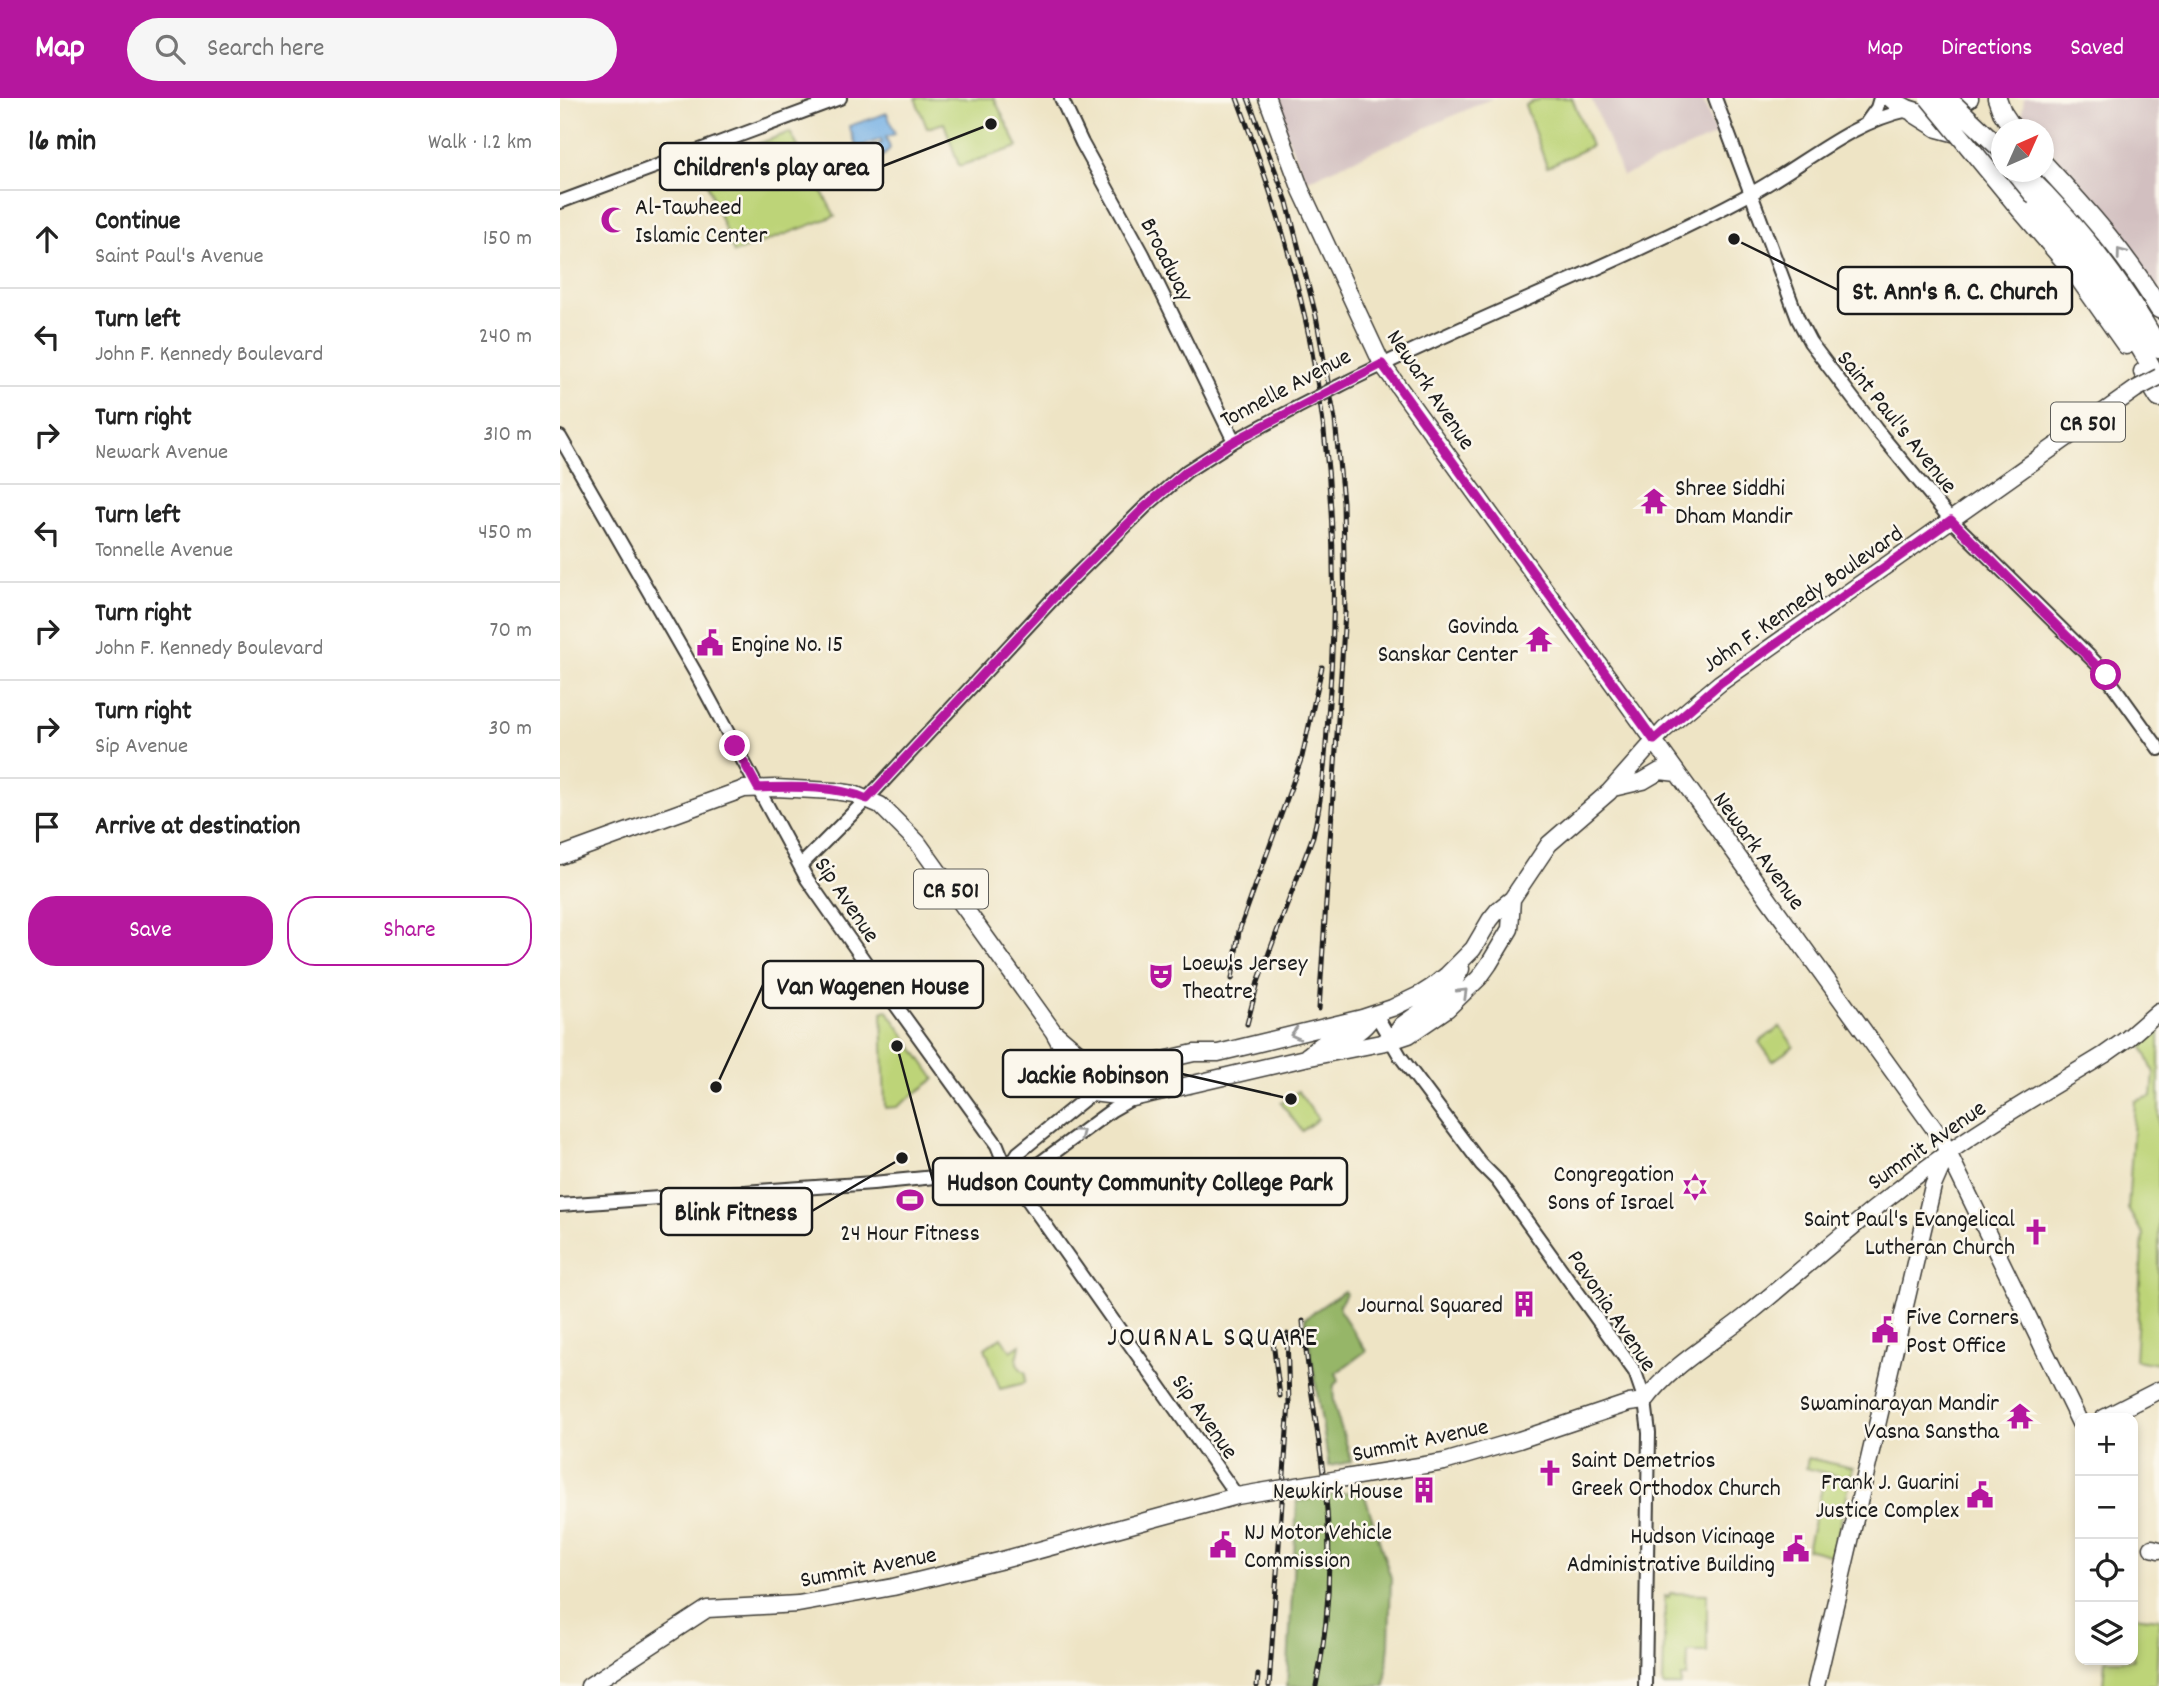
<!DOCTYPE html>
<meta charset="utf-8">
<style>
body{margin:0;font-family:Dekko,sans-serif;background:#f6f6f6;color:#222}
.controls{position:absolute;right:21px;bottom:21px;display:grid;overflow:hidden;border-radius:14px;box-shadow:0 4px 10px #0003}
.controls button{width:63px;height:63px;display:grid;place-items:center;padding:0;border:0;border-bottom:2px solid #e0e0e0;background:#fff;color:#222;font:35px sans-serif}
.compass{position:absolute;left:1431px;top:21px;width:63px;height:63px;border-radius:50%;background:#fff;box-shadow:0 4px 10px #0003;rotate:45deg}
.stop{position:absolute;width:21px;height:21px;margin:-16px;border:5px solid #b5179e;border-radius:50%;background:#fff}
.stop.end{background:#b5179e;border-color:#fff;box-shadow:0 2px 7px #0008}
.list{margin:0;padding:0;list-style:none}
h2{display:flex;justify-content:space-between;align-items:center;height:91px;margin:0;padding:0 28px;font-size:30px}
h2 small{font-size:23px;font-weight:400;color:#767676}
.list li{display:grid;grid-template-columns:46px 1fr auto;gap:21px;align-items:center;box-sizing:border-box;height:98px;padding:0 28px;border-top:2px solid #e0e0e0}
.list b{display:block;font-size:26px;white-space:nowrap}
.list p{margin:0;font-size:23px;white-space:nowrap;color:#767676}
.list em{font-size:23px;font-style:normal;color:#767676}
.actions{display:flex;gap:14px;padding:21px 28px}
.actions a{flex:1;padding:16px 0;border:2px solid #b5179e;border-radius:28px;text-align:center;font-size:24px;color:#b5179e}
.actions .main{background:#b5179e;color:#fff}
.icon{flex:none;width:38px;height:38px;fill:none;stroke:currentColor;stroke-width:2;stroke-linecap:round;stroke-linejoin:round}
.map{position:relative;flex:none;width:1599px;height:1588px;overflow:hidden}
header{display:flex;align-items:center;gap:42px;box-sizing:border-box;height:98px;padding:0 35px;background:#b5179e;color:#fff}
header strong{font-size:33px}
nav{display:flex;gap:38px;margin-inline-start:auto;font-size:24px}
.search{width:490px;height:63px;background:#f6f6f6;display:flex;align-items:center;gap:18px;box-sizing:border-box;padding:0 24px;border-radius:38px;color:#767676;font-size:26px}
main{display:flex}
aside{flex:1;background:#fff}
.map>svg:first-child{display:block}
.industrial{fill:#d2bfc0}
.green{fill:#bdd478;stroke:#6c784a;stroke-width:2}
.forest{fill:#96b668;stroke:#596942;stroke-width:2}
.water{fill:#73afe4;stroke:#486680;stroke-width:2}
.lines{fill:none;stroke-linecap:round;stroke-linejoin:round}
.minor-casing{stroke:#3c3a35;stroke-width:16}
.major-casing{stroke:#3c3a35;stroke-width:19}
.highway-casing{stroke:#3c3a35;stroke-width:21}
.minor{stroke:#fff;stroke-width:12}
.major{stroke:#fff;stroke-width:16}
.highway{stroke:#fff;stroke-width:18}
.rail-casing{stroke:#1c1c1c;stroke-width:5}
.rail{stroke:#fbf7ec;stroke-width:2.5;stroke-dasharray:8;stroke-linecap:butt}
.minor-bridge-casing{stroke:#3c3a35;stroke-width:16;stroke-linecap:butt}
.major-bridge-casing{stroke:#3c3a35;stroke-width:19;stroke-linecap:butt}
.highway-bridge-casing{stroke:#3c3a35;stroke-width:21;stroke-linecap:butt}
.minor-bridge{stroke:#fff;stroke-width:12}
.major-bridge{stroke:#fff;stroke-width:16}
.highway-bridge{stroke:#fff;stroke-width:18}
.oneway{stroke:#999}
.route{stroke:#b5179e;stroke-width:9}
.labels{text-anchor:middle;stroke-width:5;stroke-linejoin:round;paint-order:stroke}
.shield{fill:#fbf7ec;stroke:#5f5e5a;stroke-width:2}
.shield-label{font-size:23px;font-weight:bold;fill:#1c1c1c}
.poi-label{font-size:24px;fill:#1c1c1c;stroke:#fbf7ec;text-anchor:end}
.street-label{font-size:24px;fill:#1c1c1c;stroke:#fbf7ec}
.quarter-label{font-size:28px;letter-spacing:2px;fill:#1c1c1c;stroke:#fbf7ec}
.leader{fill:none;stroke:#1c1c1c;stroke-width:2.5}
.callout-dot{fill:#1c1c1c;stroke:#fbf7ec;stroke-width:2.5}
.callout{fill:#fbf7ec;stroke:#1c1c1c;stroke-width:2.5}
.callout-label{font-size:26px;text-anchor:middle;font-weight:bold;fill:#1c1c1c}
</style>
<header>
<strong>Map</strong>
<div class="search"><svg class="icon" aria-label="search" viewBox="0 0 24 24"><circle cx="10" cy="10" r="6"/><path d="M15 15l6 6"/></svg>Search here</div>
<nav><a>Map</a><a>Directions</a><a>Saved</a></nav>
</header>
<main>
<aside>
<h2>16 min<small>Walk · 1.2 km</small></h2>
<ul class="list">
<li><svg class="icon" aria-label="ahead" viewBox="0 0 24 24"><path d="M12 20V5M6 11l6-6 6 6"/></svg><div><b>Continue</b><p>Saint Paul's Avenue</p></div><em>150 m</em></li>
<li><svg class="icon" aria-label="left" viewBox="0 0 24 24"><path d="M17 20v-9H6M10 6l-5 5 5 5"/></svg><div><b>Turn left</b><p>John F. Kennedy Boulevard</p></div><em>240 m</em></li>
<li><svg class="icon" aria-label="right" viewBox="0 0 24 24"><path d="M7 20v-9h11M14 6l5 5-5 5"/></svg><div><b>Turn right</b><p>Newark Avenue</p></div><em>310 m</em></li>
<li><svg class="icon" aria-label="left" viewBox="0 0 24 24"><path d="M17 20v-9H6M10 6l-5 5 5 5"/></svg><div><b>Turn left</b><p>Tonnelle Avenue</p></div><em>450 m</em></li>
<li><svg class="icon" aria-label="right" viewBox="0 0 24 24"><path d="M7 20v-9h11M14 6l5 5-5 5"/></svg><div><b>Turn right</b><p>John F. Kennedy Boulevard</p></div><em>70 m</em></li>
<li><svg class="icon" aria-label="right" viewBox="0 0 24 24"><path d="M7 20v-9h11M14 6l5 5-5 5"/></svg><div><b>Turn right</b><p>Sip Avenue</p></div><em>30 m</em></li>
<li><svg class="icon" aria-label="arrive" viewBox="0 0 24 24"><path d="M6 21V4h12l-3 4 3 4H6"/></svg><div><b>Arrive at destination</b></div></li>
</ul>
<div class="actions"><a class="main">Save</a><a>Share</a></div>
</aside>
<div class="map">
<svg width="1599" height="1588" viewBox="0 0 1599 1588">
<rect width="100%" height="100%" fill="#fbf7ec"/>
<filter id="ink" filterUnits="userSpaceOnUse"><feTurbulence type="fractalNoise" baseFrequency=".0143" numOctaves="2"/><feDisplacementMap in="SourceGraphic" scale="14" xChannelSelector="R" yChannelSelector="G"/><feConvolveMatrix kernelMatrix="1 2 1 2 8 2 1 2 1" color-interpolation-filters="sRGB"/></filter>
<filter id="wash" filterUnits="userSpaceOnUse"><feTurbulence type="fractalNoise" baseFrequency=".00686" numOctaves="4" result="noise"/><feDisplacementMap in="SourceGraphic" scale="28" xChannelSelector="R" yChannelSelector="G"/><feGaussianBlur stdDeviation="1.57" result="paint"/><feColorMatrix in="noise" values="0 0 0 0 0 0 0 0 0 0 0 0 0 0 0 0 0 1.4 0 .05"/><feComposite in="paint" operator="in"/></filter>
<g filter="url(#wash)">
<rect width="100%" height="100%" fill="#eee4c5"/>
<path class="industrial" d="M 711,0 L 933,0 L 746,83 Z
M 1031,0 L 1142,0 L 1156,37 L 1063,78 Z
M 1464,0 L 1599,0 L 1599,193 L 1484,44 L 1484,32 L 1474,31 L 1462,16 Z"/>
<path class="green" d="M 355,0 L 434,0 L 458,49 L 399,68 L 384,25 L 367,30 Z
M 982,0 L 1012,0 L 1031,48 L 987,69 L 965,7 Z
M 230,34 L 275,118 L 174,155 L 140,67 Z
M 327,912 L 375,981 L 337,1009 L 325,1010 L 322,914 Z
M 1220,929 L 1234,948 L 1213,963 L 1199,944 Z
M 1599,931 L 1599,1266 L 1575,1262 L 1583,1137 L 1568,1111 L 1575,1003 L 1592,998 L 1594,975 L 1582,947 Z
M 738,993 L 758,1021 L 742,1033 L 721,1005 L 728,1001 L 730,1004 L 734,1001 L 732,998 Z
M 441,1239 L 451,1253 L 460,1247 C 459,1260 451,1265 466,1275 L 465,1285 L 440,1291 L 425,1250 Z
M 1248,1360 L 1293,1370 L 1290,1381 L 1246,1370 Z
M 1265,1378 L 1290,1383 L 1273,1458 L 1247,1451 Z
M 1110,1495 L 1147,1496 L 1147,1554 L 1128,1554 L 1127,1579 L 1121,1579 L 1121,1588 L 1103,1588 L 1105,1498 L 1109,1499 Z
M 1573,1518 L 1599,1521 L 1596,1588 L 1543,1588 L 1545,1562 L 1573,1562 Z"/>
<path class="forest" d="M 784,1193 L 786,1196 L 780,1206 L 780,1213 L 806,1253 L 776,1275 L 779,1282 L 774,1287 C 770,1312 787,1339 791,1364 L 769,1368 L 745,1220 Z
M 803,1392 L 831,1480 L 829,1546 L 825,1588 L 727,1588 L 737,1403 Z"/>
<path class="water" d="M 327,15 L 335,36 L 326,39 L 330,50 C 323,62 308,68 302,52 L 322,45 L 321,41 L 297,50 L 289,28 Z"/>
</g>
<g filter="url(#ink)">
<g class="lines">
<g class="minor-casing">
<path id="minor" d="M 501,0 L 522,45 L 583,156 L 674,343
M 1155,0 L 1238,221 L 1250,244 L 1316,331 L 1391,422 L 1540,569 L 1599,651
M 1307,24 L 1317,10 L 1320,0
M 0,104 L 280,0
M 777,289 C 913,220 1056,168 1190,96 C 1242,68 1290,24 1348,12
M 0,339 L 135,574 L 247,781 L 322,888 L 437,1047 L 447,1072 L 458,1088 L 677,1398
M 240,768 L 307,701 L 504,489 L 585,409 L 627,373 L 674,343 L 736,310
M 815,915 L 840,958 L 921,1066 L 937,1082 L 1075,1274 L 1085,1303 L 1089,1335 L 1085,1588
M 447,1072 L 458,1055 L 532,995
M 0,1107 L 313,1085 L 447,1072 L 469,1073 L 552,1012 L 573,1000"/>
</g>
<g class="major-casing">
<path id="major" d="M 707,0 L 741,92 L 822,266 L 1381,1040 L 1520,1325
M 1053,690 L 1083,683 L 1100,673 L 1117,675
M 0,758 L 184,691 L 215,690 L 274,693 L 294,696 L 320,707 L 358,745 L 493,933 L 519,980 L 532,995 L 573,1000 L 745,960 L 831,943 L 849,937 L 887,911 L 919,880 L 929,866 L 950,831 L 952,801
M 493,933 L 534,968 L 546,970 L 586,966 L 634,955 L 658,955 L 802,920 L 832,910 L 861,896 L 872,889 L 887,877 L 913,851 L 930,822 L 938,812 L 952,801 L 989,746 L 1049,694 L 1104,632 L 1160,585 L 1576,291
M 831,943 L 842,927 L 877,902 L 891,889 L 901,871
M 747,958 C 753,954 759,947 766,944 C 792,933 794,944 815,916
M 534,994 L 569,980 L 589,975
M 1544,1320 L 1599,1292
M 785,1380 L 884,1364 L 959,1342 L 1069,1305 L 1085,1303 C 1112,1266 1156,1243 1191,1214 C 1255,1161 1317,1105 1386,1056 C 1436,1020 1492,989 1544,957 L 1568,940 L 1599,913
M 1592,1450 L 1599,1452
M 29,1588 L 147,1511 L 238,1506 L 333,1489 L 439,1463 L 677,1398 L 700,1394
M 1256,1588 L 1373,1088 L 1387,1056"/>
</g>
<g class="highway-casing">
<path id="highway" d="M 1331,0 C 1356,23 1384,17 1409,0
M 1437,0 L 1442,14 L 1454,32
M 1354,15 L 1378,30 L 1408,38
M 1410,39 L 1442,72
M 1484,66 C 1526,111 1568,158 1599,211
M 1443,74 C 1507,139 1554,202 1599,282
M 1463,74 C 1517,125 1562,185 1599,250
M 1461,112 L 1516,176 L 1566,247
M 1583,274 L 1599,300"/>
</g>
<use href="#minor" class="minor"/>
<use href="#major" class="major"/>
<use href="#highway" class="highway"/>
<g class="rail-casing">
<path id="rail" d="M 677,0 C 707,79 733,160 750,243 C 772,357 778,475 770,591 C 766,641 765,689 753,738 L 698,884 L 687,926
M 688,0 L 727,104 L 756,218 L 775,322 L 783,404 L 785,514 L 759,911
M 672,881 L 679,833 L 742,659 L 762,569
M 743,1223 C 748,1283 760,1341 766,1400 C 772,1464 769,1526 756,1588
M 713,1244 L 720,1298
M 697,1588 L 698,1577
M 709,1588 L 729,1305 L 727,1236"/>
</g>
<use href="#rail" class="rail"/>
<g class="minor-bridge-casing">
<path id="minor-bridge" d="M 736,310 L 777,289"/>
</g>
<g class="major-bridge-casing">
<path id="major-bridge" d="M 1576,291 L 1599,279
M 700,1394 L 785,1380"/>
</g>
<g class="highway-bridge-casing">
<path id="highway-bridge" d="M 1369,0 L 1461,112
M 1387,0 L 1442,52"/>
</g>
<use href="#minor-bridge" class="minor-bridge"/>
<use href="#major-bridge" class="major-bridge"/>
<use href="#highway-bridge" class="highway-bridge"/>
</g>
<defs><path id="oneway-chevron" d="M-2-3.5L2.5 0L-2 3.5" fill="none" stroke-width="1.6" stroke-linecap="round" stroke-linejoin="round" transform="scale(1.75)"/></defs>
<g class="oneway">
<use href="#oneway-chevron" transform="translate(1561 155) rotate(-127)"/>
<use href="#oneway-chevron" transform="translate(903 895) rotate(-44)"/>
<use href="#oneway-chevron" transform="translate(735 936) rotate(166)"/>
<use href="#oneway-chevron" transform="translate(520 1035) rotate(-37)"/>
</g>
</g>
<g class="lines" filter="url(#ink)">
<path class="route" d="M 175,648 L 198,690 C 233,689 275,687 307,701 L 504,489 L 585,409 L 627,373 L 674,343 L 822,266 L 1094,642 L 1160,585 L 1391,422 L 1546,577"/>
</g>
<defs>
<g id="mosque-bare" transform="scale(2.1)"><path d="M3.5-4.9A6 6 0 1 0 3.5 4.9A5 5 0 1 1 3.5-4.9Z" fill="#b5179e" stroke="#fbf7ec" stroke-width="2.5" paint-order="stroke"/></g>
<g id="temple-bare" transform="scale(2.1)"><path d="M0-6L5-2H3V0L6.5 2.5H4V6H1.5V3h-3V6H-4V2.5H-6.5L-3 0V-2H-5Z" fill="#b5179e" stroke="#fbf7ec" stroke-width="2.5" paint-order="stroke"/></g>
<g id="civic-bare" transform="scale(2.1)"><path d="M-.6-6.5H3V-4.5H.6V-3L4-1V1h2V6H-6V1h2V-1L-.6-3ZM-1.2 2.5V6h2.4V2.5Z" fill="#b5179e" stroke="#fbf7ec" stroke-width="2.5" paint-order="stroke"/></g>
<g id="theatre-bare" transform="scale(2.1)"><path d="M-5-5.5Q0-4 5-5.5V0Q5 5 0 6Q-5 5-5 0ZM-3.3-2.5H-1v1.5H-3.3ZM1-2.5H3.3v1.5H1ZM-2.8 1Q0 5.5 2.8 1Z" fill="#b5179e" stroke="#fbf7ec" stroke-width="2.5" paint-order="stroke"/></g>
<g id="synagogue-bare" transform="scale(2.1)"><path d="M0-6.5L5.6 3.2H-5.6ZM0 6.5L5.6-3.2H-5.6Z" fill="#b5179e" stroke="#fbf7ec" stroke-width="2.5" paint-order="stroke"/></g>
<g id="stadium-bare" transform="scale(2.1)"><path d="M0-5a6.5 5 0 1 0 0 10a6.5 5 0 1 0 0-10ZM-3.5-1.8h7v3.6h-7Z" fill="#b5179e" stroke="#fbf7ec" stroke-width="2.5" paint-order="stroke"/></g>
<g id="church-bare" transform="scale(2.1)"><path d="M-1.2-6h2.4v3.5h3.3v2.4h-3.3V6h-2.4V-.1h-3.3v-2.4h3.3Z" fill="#b5179e" stroke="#fbf7ec" stroke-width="2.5" paint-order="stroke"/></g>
<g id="building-bare" transform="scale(2.1)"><path d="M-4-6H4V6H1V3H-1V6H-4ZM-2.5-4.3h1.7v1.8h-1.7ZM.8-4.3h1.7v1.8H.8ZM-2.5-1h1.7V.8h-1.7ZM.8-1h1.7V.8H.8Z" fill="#b5179e" stroke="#fbf7ec" stroke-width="2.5" paint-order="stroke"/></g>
</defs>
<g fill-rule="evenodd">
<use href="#mosque-bare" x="54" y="122"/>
<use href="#temple-bare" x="1094" y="403"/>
<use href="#temple-bare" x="979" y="541"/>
<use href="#civic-bare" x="150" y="545"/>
<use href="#theatre-bare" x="601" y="878"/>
<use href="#synagogue-bare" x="1135" y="1089"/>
<use href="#stadium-bare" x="350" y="1102"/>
<use href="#church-bare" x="1476" y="1134"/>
<use href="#building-bare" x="964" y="1206"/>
<use href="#civic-bare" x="1325" y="1232"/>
<use href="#temple-bare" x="1460" y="1318"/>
<use href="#church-bare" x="990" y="1375"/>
<use href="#building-bare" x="864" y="1392"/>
<use href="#civic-bare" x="1420" y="1397"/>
<use href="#civic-bare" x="663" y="1447"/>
<use href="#civic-bare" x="1236" y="1451"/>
</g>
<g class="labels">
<g class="shield">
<rect x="1491" y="304.5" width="74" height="39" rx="5"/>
<rect x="354" y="771.5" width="74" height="39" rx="5"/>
</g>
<g class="shield-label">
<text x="1528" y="332">CR 501</text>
<text x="391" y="799">CR 501</text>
</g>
<g class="poi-label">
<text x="75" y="116" text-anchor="start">Al-Tawheed<tspan x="75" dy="28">Islamic Center</tspan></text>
<text x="1115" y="397" text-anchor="start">Shree Siddhi<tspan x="1115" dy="28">Dham Mandir</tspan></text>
<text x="958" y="535">Govinda<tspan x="958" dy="28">Sanskar Center</tspan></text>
<text x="171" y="553" text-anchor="start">Engine No. 15</text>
<text x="622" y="872" text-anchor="start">Loew's Jersey<tspan x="622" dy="28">Theatre</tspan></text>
<text x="1114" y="1083">Congregation<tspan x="1114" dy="28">Sons of Israel</tspan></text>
<text x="1455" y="1128">Saint Paul's Evangelical<tspan x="1455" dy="28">Lutheran Church</tspan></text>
<text x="350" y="1142" text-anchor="middle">24 Hour Fitness</text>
<text x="943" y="1214">Journal Squared</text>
<text x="1346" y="1226" text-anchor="start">Five Corners<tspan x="1346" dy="28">Post Office</tspan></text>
<text x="1439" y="1312">Swaminarayan Mandir<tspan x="1439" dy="28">Vasna Sanstha</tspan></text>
<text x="1011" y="1369" text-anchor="start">Saint Demetrios<tspan x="1011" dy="28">Greek Orthodox Church</tspan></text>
<text x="1399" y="1391">Frank J. Guarini<tspan x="1399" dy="28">Justice Complex</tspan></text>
<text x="843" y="1400">Newkirk House</text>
<text x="684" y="1441" text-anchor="start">NJ Motor Vehicle<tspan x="684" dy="28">Commission</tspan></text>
<text x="1215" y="1445">Hudson Vicinage<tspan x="1215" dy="28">Administrative Building</tspan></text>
</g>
<g class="street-label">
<text transform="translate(608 161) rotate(63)" y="8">Broadway</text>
<text transform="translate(725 289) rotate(-28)" y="8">Tonnelle Avenue</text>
<text transform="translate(872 291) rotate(56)" y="8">Newark Avenue</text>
<text transform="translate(1338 323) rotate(51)" y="8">Saint Paul's Avenue</text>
<text transform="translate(1242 500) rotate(-35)" y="8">John F. Kennedy Boulevard</text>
<text transform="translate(1200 752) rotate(54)" y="8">Newark Avenue</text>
<text transform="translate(288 801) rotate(56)" y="8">Sip Avenue</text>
<text transform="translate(1366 1046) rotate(-35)" y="8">Summit Avenue</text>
<text transform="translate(1053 1212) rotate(56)" y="8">Pavonia Avenue</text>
<text transform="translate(646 1318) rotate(55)" y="8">Sip Avenue</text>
<text transform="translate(860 1341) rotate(-12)" y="8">Summit Avenue</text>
<text transform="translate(308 1468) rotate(-11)" y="8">Summit Avenue</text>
</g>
<g class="quarter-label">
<text x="653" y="1247">JOURNAL SQUARE</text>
</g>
</g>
<path class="leader" d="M431 26L323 68M1174 141L1278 192M156 989L203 887M731 1001L622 976M337 948L373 1083M342 1060L252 1113"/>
<g class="callout-dot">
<circle cx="431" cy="26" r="7"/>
<circle cx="1174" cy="141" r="7"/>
<circle cx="156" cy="989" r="7"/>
<circle cx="731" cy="1001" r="7"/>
<circle cx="337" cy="948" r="7"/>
<circle cx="342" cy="1060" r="7"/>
</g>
<g class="callout">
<rect x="100" y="45" width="223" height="47" rx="7"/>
<rect x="1278" y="169" width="234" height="47" rx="7"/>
<rect x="203" y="863" width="220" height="47" rx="7"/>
<rect x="443" y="952" width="179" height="47" rx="7"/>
<rect x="373" y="1060" width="414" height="47" rx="7"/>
<rect x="101" y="1090" width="151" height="47" rx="7"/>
</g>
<g class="callout-label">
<text x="211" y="77">Children's play area</text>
<text x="1395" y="201">St. Ann's R. C. Church</text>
<text x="313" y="896">Van Wagenen House</text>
<text x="533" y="985">Jackie Robinson</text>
<text x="580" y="1092">Hudson County Community College Park</text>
<text x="176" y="1122">Blink Fitness</text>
</g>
</svg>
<div class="controls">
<button>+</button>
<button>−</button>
<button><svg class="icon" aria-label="locate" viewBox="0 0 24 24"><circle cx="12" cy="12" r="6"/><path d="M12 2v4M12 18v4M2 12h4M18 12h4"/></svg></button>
<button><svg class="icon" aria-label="layers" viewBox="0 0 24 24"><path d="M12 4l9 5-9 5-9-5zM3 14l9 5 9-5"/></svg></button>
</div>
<svg class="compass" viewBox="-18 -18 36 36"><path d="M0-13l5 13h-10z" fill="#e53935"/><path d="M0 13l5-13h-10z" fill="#767676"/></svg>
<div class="stop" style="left:1546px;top:577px"></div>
<div class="stop end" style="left:175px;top:648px"></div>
</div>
</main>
